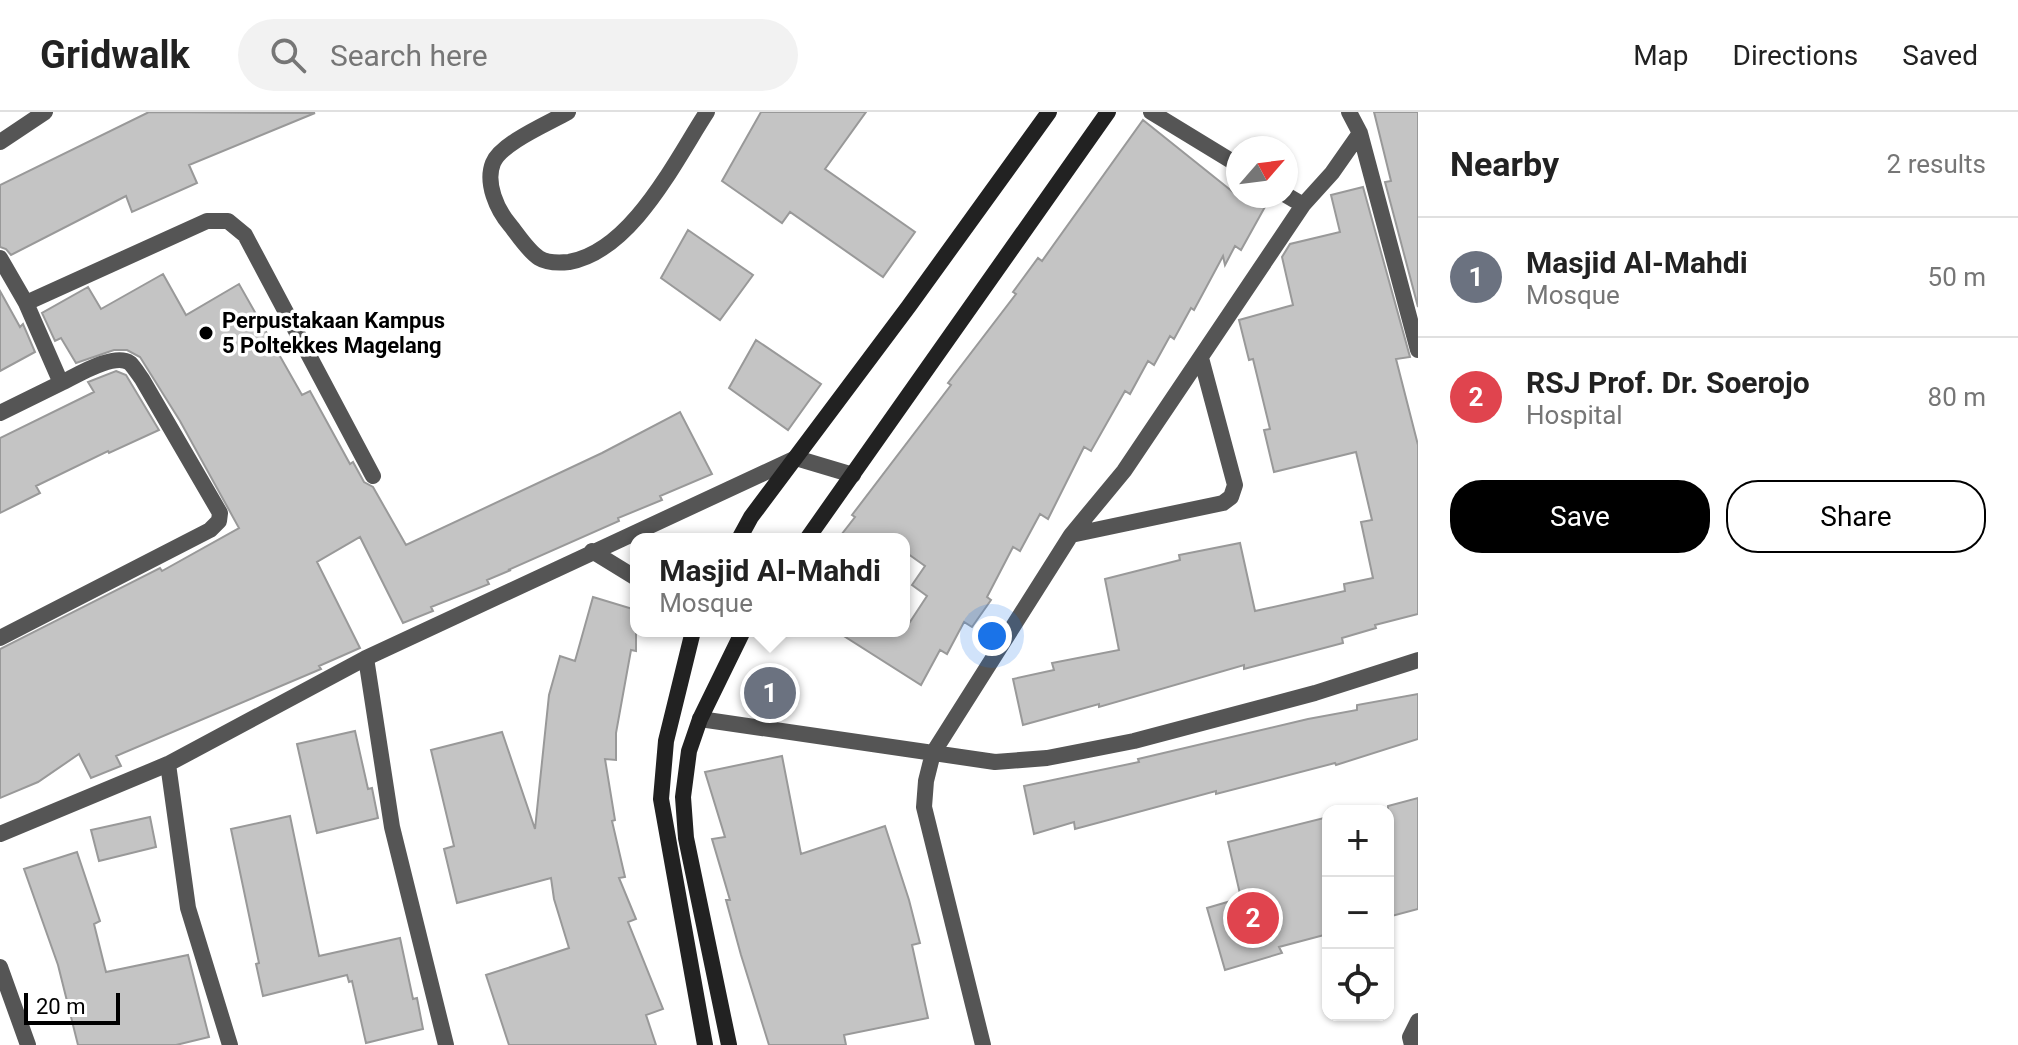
<!DOCTYPE html>
<meta charset="utf-8">
<style>
body{margin:0;font-family:Roboto,sans-serif;background:#f2f2f2;color:#222}
.controls{position:absolute;right:24px;bottom:24px;display:grid;overflow:hidden;border-radius:16px;box-shadow:0 2px 6px #0004}
.controls button{width:72px;height:72px;display:grid;place-items:center;padding:0;border:0;border-bottom:2px solid #e0e0e0;background:#fff;color:#222;font:40px sans-serif}
.compass{position:absolute;left:1226px;top:24px;width:72px;height:72px;border-radius:50%;background:#fff;box-shadow:0 2px 6px #0004;rotate:62deg}
.scale{position:absolute;left:24px;bottom:20px;width:96px;box-sizing:border-box;padding-left:8px;border:4px solid #000;border-top:0;font-size:22px;line-height:28px;white-space:nowrap;color:#000;-webkit-text-stroke:6px #fff;paint-order:stroke}
.you{position:absolute;left:992px;top:524px;width:28px;height:28px;margin:-20px;border:6px solid #fff;border-radius:50%;background:#1a73e8;box-shadow:0 0 0 12px #1a73e833}
.badge{display:grid;place-items:center;width:52px;height:52px;border-radius:50%;background:#000;color:#fff;font-size:26px;font-weight:700}
.pin{position:absolute;translate:-50% -50%;border:4px solid #fff;box-shadow:0 2px 8px #0006}
.popup{position:absolute;left:630px;top:421px;width:280px;height:104px;box-sizing:border-box;display:grid;place-content:center;border-radius:16px;background:#fff;filter:drop-shadow(0 2px 6px #0005);font-size:26px;white-space:nowrap;color:#767676}
.popup b{font-size:30px;color:#222}
.popup::after{content:'';position:absolute;left:50%;top:100%;margin-left:-16px;border:16px solid transparent;border-top-color:#fff}
.list{margin:0;padding:0;list-style:none}
h2{display:flex;justify-content:space-between;align-items:center;height:104px;margin:0;padding:0 32px;font-size:34px}
h2 small{font-size:26px;font-weight:400;color:#767676}
.list li{display:grid;grid-template-columns:52px 1fr auto;gap:24px;align-items:center;box-sizing:border-box;height:120px;padding:0 32px;border-top:2px solid #e0e0e0}
.list b{display:block;font-size:30px;white-space:nowrap}
.list p{margin:0;font-size:26px;white-space:nowrap;color:#767676}
.list em{font-size:26px;font-style:normal;color:#767676}
.actions{display:flex;gap:16px;padding:24px 32px}
.actions a{flex:1;padding:18px 0;border:2px solid #000;border-radius:32px;text-align:center;font-size:28px;color:#000}
.actions .main{background:#000;color:#fff}
.icon{flex:none;width:44px;height:44px;fill:none;stroke:currentColor;stroke-width:2;stroke-linecap:round;stroke-linejoin:round}
.map{position:relative;flex:none;width:1418px;height:933px;overflow:hidden}
header{display:flex;align-items:center;gap:48px;box-sizing:border-box;height:112px;padding:0 40px;background:#fff;border-bottom:2px solid #e0e0e0}
header strong{font-size:38px}
nav{display:flex;gap:44px;margin-inline-start:auto;font-size:28px}
.search{width:560px;height:72px;background:#f2f2f2;display:flex;align-items:center;gap:20px;box-sizing:border-box;padding:0 28px;border-radius:44px;color:#767676;font-size:30px}
main{display:flex}
aside{flex:1;background:#fff}
.map>svg:first-child{display:block}
.building{fill:#c4c4c4;stroke:#999;stroke-width:2}
.lines{fill:none;stroke-linecap:round;stroke-linejoin:round}
.lane{stroke:#555;stroke-width:16}
.street{stroke:#555;stroke-width:16}
.secondary{stroke:#222;stroke-width:16}
.poi-dot{fill:#000;stroke:#fff;stroke-width:3}
.labels{text-anchor:middle;stroke-width:7;stroke-linejoin:round;paint-order:stroke}
.poi-label{font-size:22px;font-weight:bold;fill:#000;stroke:#fff;text-anchor:start}
</style>
<header>
<strong>Gridwalk</strong>
<div class="search"><svg class="icon" aria-label="search" viewBox="0 0 24 24"><circle cx="10" cy="10" r="6"/><path d="M15 15l6 6"/></svg>Search here</div>
<nav><a>Map</a><a>Directions</a><a>Saved</a></nav>
</header>
<main>
<div class="map">
<svg width="1418" height="933" viewBox="0 0 1418 933">
<rect width="100%" height="100%" fill="#fff"/>
<path class="building" d="M 149,0 L 315,1 L 189,53 L 197,71 L 132,100 L 126,84 L 11,143 L 6,137 L 0,135 L 0,73 Z
M 761,0 L 866,0 L 825,57 L 915,120 L 883,165 L 790,100 L 782,111 L 722,69 Z
M 1374,0 L 1418,0 L 1418,195 L 1385,70 L 1391,69 Z
M 1143,8 L 1238,84 L 1271,84 L 1241,138 L 1235,134 L 1225,153 L 1223,144 L 1194,198 L 1191,196 L 1174,227 L 1170,224 L 1154,253 L 1148,249 L 1130,282 L 1125,279 L 1091,339 L 1084,335 L 1048,407 L 1040,402 L 1020,439 L 1013,435 L 987,485 L 991,488 L 972,515 L 964,510 L 947,542 L 940,538 L 921,573 L 836,519 L 904,519 L 927,484 L 912,473 L 925,454 L 904,439 L 904,427 L 838,427 L 855,405 L 852,403 L 951,273 L 948,271 L 1016,182 L 1013,180 L 1038,146 L 1042,149 Z
M 1363,75 L 1410,245 L 1396,247 L 1418,333 L 1418,502 L 1375,513 L 1376,516 L 1342,526 L 1343,531 L 1244,557 L 1244,553 L 1099,595 L 1099,592 L 1023,613 L 1013,567 L 1054,558 L 1052,551 L 1119,538 L 1105,467 L 1180,448 L 1179,443 L 1240,431 L 1255,499 L 1345,479 L 1344,472 L 1373,466 L 1361,410 L 1372,408 L 1356,340 L 1274,360 L 1264,318 L 1270,317 L 1253,247 L 1249,248 L 1239,208 L 1293,193 L 1282,145 L 1290,132 L 1340,120 L 1331,83 Z
M 688,118 L 753,163 L 720,208 L 661,166 Z
M 163,162 L 186,203 L 239,172 L 302,283 L 310,279 L 350,352 L 353,350 L 364,370 L 373,375 L 406,433 L 602,341 L 680,300 L 712,362 L 660,384 L 662,388 L 618,406 L 619,409 L 508,458 L 511,458 L 487,468 L 489,472 L 431,495 L 433,499 L 403,511 L 360,425 L 317,450 L 360,536 L 319,554 L 321,557 L 116,644 L 121,654 L 91,666 L 79,642 L 38,670 L 0,686 L 0,537 L 160,456 L 162,459 L 239,416 L 180,309 L 140,245 L 127,238 L 114,238 L 76,251 L 61,226 L 55,229 L 42,201 L 88,175 L 101,197 Z
M 0,179 L 20,215 L 23,212 L 35,240 L 0,259 Z
M 756,228 L 821,272 L 788,318 L 729,276 Z
M 116,259 L 126,263 L 159,318 L 109,341 L 108,339 L 36,374 L 40,381 L 0,401 L 0,326 L 94,280 L 88,270 Z
M 593,485 L 636,498 L 636,539 L 631,538 L 616,621 L 616,648 L 605,647 L 615,708 L 612,709 L 625,765 L 619,766 L 636,807 L 628,810 L 663,897 L 646,903 L 656,933 L 509,933 L 486,863 L 569,836 L 554,787 L 551,766 L 457,791 L 444,737 L 454,734 L 431,638 L 502,620 L 535,717 L 549,583 L 560,544 L 575,549 Z
M 1418,582 L 1418,627 L 1336,653 L 1335,651 L 1216,682 L 1216,679 L 1075,717 L 1074,710 L 1034,722 L 1024,674 L 1139,650 L 1138,647 L 1308,607 L 1357,598 L 1357,593 Z
M 355,619 L 368,677 L 372,676 L 378,706 L 317,721 L 297,632 Z
M 782,644 L 801,742 L 885,714 L 909,788 L 920,831 L 912,833 L 928,906 L 844,923 L 846,933 L 769,933 L 741,843 L 726,788 L 730,788 L 712,727 L 725,725 L 705,660 Z
M 1418,686 L 1418,797 L 1388,805 L 1388,694 Z
M 290,704 L 319,844 L 400,826 L 413,887 L 417,886 L 423,917 L 366,931 L 352,869 L 349,870 L 347,863 L 263,884 L 256,852 L 259,851 L 231,717 Z
M 150,705 L 156,735 L 99,749 L 91,718 Z
M 1328,705 L 1328,822 L 1279,835 L 1282,841 L 1225,858 L 1207,796 L 1241,786 L 1228,730 Z
M 77,740 L 100,809 L 94,812 L 106,860 L 188,843 L 209,925 L 176,933 L 78,933 L 58,853 L 24,757 Z"/>
<g class="lines">
<path class="lane" d="M 1412,933 L 1410,925 L 1418,909"/>
<path class="street" d="M 568,0 C 549,11 501,31 493,51 C 485,71 497,98 510,113 C 518,123 528,139 539,146 C 547,151 559,151 569,150 C 632,139 675,49 707,0
M 1151,0 L 1238,53
M 1349,0 L 1360,21 L 1418,238
M 0,30 L 45,0
M 1286,83 L 1303,93
M 0,146 L 26,191 L 61,271 L 0,301
M 26,191 L 207,109 L 228,109 L 245,123 L 373,364
M 1071,423 L 1223,391 L 1231,385 L 1235,373 L 1201,246
M 592,439 L 636,466
M 0,526 L 210,418 L 219,409 L 220,401 L 142,267 C 139,263 134,255 130,251 C 114,240 76,264 61,271
M 366,546 L 392,715 L 446,933
M 700,607 L 995,650 L 1047,646 L 1134,629 L 1315,581 L 1418,548
M 168,652 L 188,796 L 230,933
M 0,722 L 168,652 L 366,546 L 796,346 L 853,363
M 0,855 L 28,933
M 983,933 L 924,695 L 926,669 L 933,641 L 1071,423 L 1124,359 L 1303,93 L 1332,61 L 1360,21"/>
<path class="secondary" d="M 739,427 L 751,405 L 909,194 L 1049,0
M 807,427 L 1108,0
M 693,519 L 666,629 L 661,687 L 705,933
M 729,933 L 686,726 L 683,685 L 689,639 L 700,607 L 743,519"/>
</g>
<circle class="poi-dot" cx="206" cy="221" r="8"/>
<g class="labels">
<g class="poi-label">
<text x="222" y="216">Perpustakaan Kampus<tspan x="222" dy="25">5 Poltekkes Magelang</tspan></text>
</g>
</g>
</svg>
<div class="controls">
<button>+</button>
<button>−</button>
<button><svg class="icon" aria-label="locate" viewBox="0 0 24 24"><circle cx="12" cy="12" r="6"/><path d="M12 2v4M12 18v4M2 12h4M18 12h4"/></svg></button>
</div>
<svg class="compass" viewBox="-18 -18 36 36"><path d="M0-13l5 13h-10z" fill="#e53935"/><path d="M0 13l5-13h-10z" fill="#767676"/></svg>
<div class="scale">20 m</div>
<div class="you"></div>
<div class="pin badge" style="left:770px;top:581px;background:#6b7280">1</div>
<div class="popup"><b>Masjid Al-Mahdi</b>Mosque</div>
<div class="pin badge" style="left:1253px;top:806px;background:#e0444e">2</div>
</div>
<aside>
<h2>Nearby<small>2 results</small></h2>
<ul class="list">
<li><span class="badge" style="background:#6b7280">1</span><div><b>Masjid Al-Mahdi</b><p>Mosque</p></div><em>50 m</em></li>
<li><span class="badge" style="background:#e0444e">2</span><div><b>RSJ Prof. Dr. Soerojo</b><p>Hospital</p></div><em>80 m</em></li>
</ul>
<div class="actions"><a class="main">Save</a><a>Share</a></div>
</aside>
</main>
